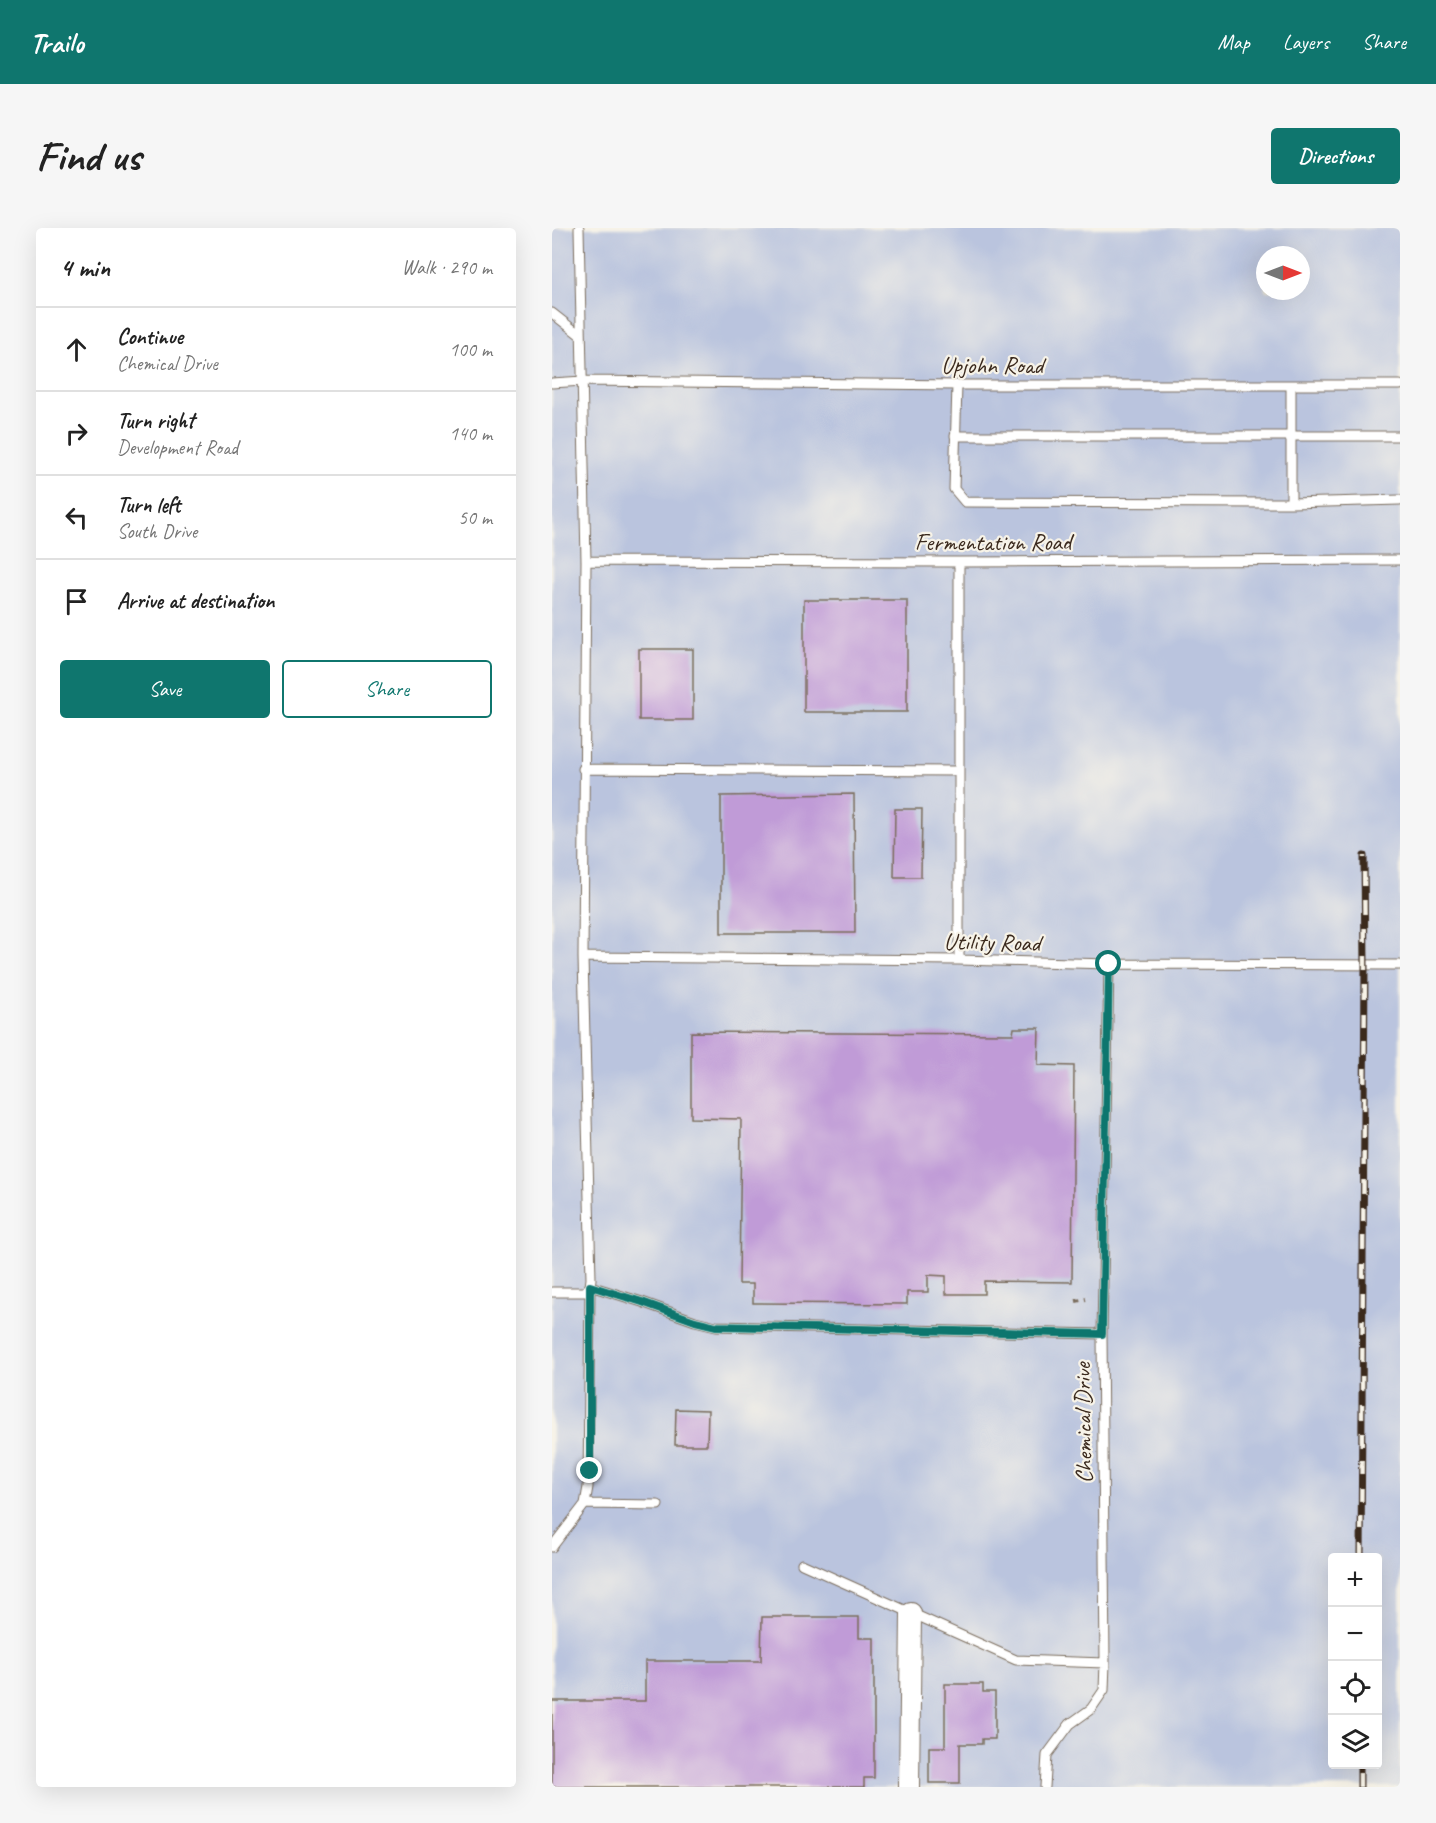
<!DOCTYPE html>
<meta charset="utf-8">
<style>
body{margin:0;font-family:Caveat,sans-serif;background:#f6f6f6;color:#222}
.controls{position:absolute;right:18px;bottom:18px;display:grid;overflow:hidden;border-radius:6px;box-shadow:0 6px 24px #0002}
.controls button{width:54px;height:54px;display:grid;place-items:center;padding:0;border:0;border-bottom:2px solid #e0e0e0;background:#fff;color:#222;font:30px sans-serif}
.compass{position:absolute;left:704px;top:18px;width:54px;height:54px;border-radius:50%;background:#fff;box-shadow:0 6px 24px #0002;rotate:90deg}
.stop{position:absolute;width:18px;height:18px;margin:-14px;border:4px solid #0f766e;border-radius:50%;background:#fff}
.stop.end{background:#0f766e;border-color:#fff;box-shadow:0 2px 6px #0008}
.list{margin:0;padding:0;list-style:none}
h2{display:flex;justify-content:space-between;align-items:center;height:78px;margin:0;padding:0 24px;font-size:26px}
h2 small{font-size:20px;font-weight:400;color:#767676}
.list li{display:grid;grid-template-columns:39px 1fr auto;gap:18px;align-items:center;box-sizing:border-box;height:84px;padding:0 24px;border-top:2px solid #e0e0e0}
.list b{display:block;font-size:22px;white-space:nowrap}
.list p{margin:0;font-size:20px;white-space:nowrap;color:#767676}
.list em{font-size:20px;font-style:normal;color:#767676}
.actions{display:flex;gap:12px;padding:18px 24px}
.actions a{flex:1;padding:14px 0;border:2px solid #0f766e;border-radius:6px;text-align:center;font-size:21px;color:#0f766e}
.actions .main{background:#0f766e;color:#fff}
.icon{flex:none;width:33px;height:33px;fill:none;stroke:currentColor;stroke-width:2;stroke-linecap:round;stroke-linejoin:round}
.map{position:relative;flex:none;width:848px;height:1559px;overflow:hidden;border-radius:6px}
header{display:flex;align-items:center;gap:36px;box-sizing:border-box;height:84px;padding:0 30px;background:#0f766e;color:#fff}
header strong{font-size:28px}
nav{display:flex;gap:33px;margin-inline-start:auto;font-size:21px}
.intro{display:flex;align-items:center;justify-content:space-between;box-sizing:border-box;height:144px;padding:0 36px}
h1{margin:0;font-size:42px}
.button{padding:15px 27px;border-radius:6px;background:#0f766e;color:#fff;font-size:21px;font-weight:700}
main{display:flex;gap:36px;padding:0 36px}
aside{flex:1;background:#fff;border-radius:6px;box-shadow:0 6px 24px #0002}
.map>svg:first-child{display:block}
.industrial{fill:#bac4de;fill-rule:evenodd}
.building{fill:#c09bd7}
.lines{fill:none;stroke-linecap:round;stroke-linejoin:round}
.lane-casing{stroke:#7a6c5c;stroke-width:11}
.street-casing{stroke:#7a6c5c;stroke-width:22}
.path{stroke:#7a6c5c;stroke-width:4;stroke-dasharray:4.5 4.5;stroke-linecap:butt}
.lane{stroke:#fff;stroke-width:9}
.street{stroke:#fff;stroke-width:20}
.rail-casing{stroke:#3b2a1e;stroke-width:7}
.rail{stroke:#f7f3e8;stroke-width:4.5;stroke-dasharray:14;stroke-linecap:butt}
.route{stroke:#0f766e;stroke-width:8}
.labels{text-anchor:middle;stroke-width:4.5;stroke-linejoin:round;paint-order:stroke}
.street-label{font-size:24px;fill:#3b2a1e;stroke:#f7f3e8}
</style>
<header>
<strong>Trailo</strong>
<nav><a>Map</a><a>Layers</a><a>Share</a></nav>
</header>
<div class="intro"><h1>Find us</h1><a class="button">Directions</a></div>
<main>
<aside>
<h2>4 min<small>Walk · 290 m</small></h2>
<ul class="list">
<li><svg class="icon" aria-label="ahead" viewBox="0 0 24 24"><path d="M12 20V5M6 11l6-6 6 6"/></svg><div><b>Continue</b><p>Chemical Drive</p></div><em>100 m</em></li>
<li><svg class="icon" aria-label="right" viewBox="0 0 24 24"><path d="M7 20v-9h11M14 6l5 5-5 5"/></svg><div><b>Turn right</b><p>Development Road</p></div><em>140 m</em></li>
<li><svg class="icon" aria-label="left" viewBox="0 0 24 24"><path d="M17 20v-9H6M10 6l-5 5 5 5"/></svg><div><b>Turn left</b><p>South Drive</p></div><em>50 m</em></li>
<li><svg class="icon" aria-label="arrive" viewBox="0 0 24 24"><path d="M6 21V4h12l-3 4 3 4H6"/></svg><div><b>Arrive at destination</b></div></li>
</ul>
<div class="actions"><a class="main">Save</a><a>Share</a></div>
</aside>
<div class="map">
<svg width="848" height="1559" viewBox="0 0 848 1559">
<rect width="100%" height="100%" fill="#f7f3e8"/>
<filter id="ink" filterUnits="userSpaceOnUse"><feTurbulence type="fractalNoise" baseFrequency=".0167" numOctaves="2"/><feDisplacementMap in="SourceGraphic" scale="12" xChannelSelector="R" yChannelSelector="G"/><feConvolveMatrix kernelMatrix="1 2 1 2 8 2 1 2 1" color-interpolation-filters="sRGB"/></filter>
<filter id="wash" filterUnits="userSpaceOnUse"><feTurbulence type="fractalNoise" baseFrequency=".008" numOctaves="4" result="noise"/><feDisplacementMap in="SourceGraphic" scale="24" xChannelSelector="R" yChannelSelector="G"/><feGaussianBlur stdDeviation="1.35" result="paint"/><feColorMatrix in="noise" values="0 0 0 0 0 0 0 0 0 0 0 0 0 0 0 0 0 1.4 0 .05"/><feComposite in="paint" operator="in"/></filter>
<g filter="url(#wash)">
<rect width="100%" height="100%" fill="#eee8cf"/>
<path class="industrial" d="M 0,0 L 848,0 L 848,1559 L 0,1559 ZM 713,27 L 749,27 L 749,63 L 713,63 ZM 780,1330 L 826,1330 L 826,1536 L 780,1536 Z"/>
<g id="blocks">
<path class="building" d="M 252,372 L 355,372 L 355,484 L 252,484 Z
M 87,421 L 141,421 L 141,492 L 87,492 Z
M 302,566 L 303,705 L 169,705 L 169,568 Z
M 343,581 L 370,581 L 369,649 L 342,649 Z
M 462,800 L 487,800 L 486,837 L 522,838 L 520,1054 L 432,1053 L 432,1066 L 394,1066 L 394,1048 L 376,1047 L 376,1064 L 355,1064 L 355,1076 L 201,1075 L 201,1056 L 187,1056 L 189,891 L 139,890 L 139,804 L 461,806 Z
M 124,1181 L 156,1182 L 155,1217 L 123,1217 Z
M 210,1389 L 307,1389 L 307,1410 L 322,1410 L 322,1550 L 312,1550 L 312,1559 L 0,1559 L 0,1473 L 93,1473 L 93,1433 L 209,1433 Z
M 393,1456 L 431,1456 L 431,1464 L 443,1464 L 443,1511 L 430,1511 L 430,1516 L 408,1516 L 408,1555 L 377,1555 L 377,1519 L 393,1519 Z"/>
</g>
</g>
<g filter="url(#ink)">
<use href="#blocks" fill-opacity="0" stroke="#7a6c5c" stroke-width="1.5"/>
<g class="lines">
<g class="lane-casing">
<path id="lane" d="M 0,85 L 28,107
M 0,155 L 31,153 L 405,157 L 848,157
M 405,157 L 402,261 L 413,274 L 739,275 L 739,157
M 403,208 L 848,208
M 739,275 L 848,272
M 34,333 L 407,334 L 848,332
M 407,334 L 407,732
M 31,541 L 407,543
M 31,729 L 407,732 L 557,736 L 848,737
M 0,1064 L 33,1064 L 38,1058 L 39,1051 L 31,729 L 34,333 L 27,0
M 33,1276 L 106,1277
M 0,1319 L 33,1276 L 36,1259 L 38,1058 L 90,1074 L 143,1093 L 164,1098 L 550,1106
M 250,1336 L 464,1432 L 553,1435
M 493,1559 L 495,1527 L 518,1496 L 539,1481 L 552,1462 L 553,1435 L 550,1106 L 557,736"/>
</g>
<g class="street-casing">
<path id="street" d="M 357,1559 L 359,1385"/>
</g>
<path class="path" d="M 524,1073 L 534,1071"/>
<use href="#lane" class="lane"/>
<use href="#street" class="street"/>
<g class="rail-casing">
<path id="rail" d="M 809,1330 L 813,738 L 812,628
M 808,1559 L 808,1536"/>
</g>
<use href="#rail" class="rail"/>
</g>
</g>
<g class="lines" filter="url(#ink)">
<path class="route" d="M 38,1243 L 38,1058 L 90,1074 L 143,1093 L 164,1098 L 550,1106 L 557,736"/>
</g>
<g class="labels">
<g class="street-label">
<text x="440" y="145">Upjohn Road</text>
<text x="441" y="322">Fermentation Road</text>
<text transform="translate(440 714) rotate(1)" y="8">Utility Road</text>
<text transform="translate(531 1195) rotate(-91)" y="8">Chemical Drive</text>
</g>
</g>
</svg>
<div class="controls">
<button>+</button>
<button>−</button>
<button><svg class="icon" aria-label="locate" viewBox="0 0 24 24"><circle cx="12" cy="12" r="6"/><path d="M12 2v4M12 18v4M2 12h4M18 12h4"/></svg></button>
<button><svg class="icon" aria-label="layers" viewBox="0 0 24 24"><path d="M12 4l9 5-9 5-9-5zM3 14l9 5 9-5"/></svg></button>
</div>
<svg class="compass" viewBox="-18 -18 36 36"><path d="M0-13l5 13h-10z" fill="#e53935"/><path d="M0 13l5-13h-10z" fill="#767676"/></svg>
<div class="stop" style="left:557px;top:736px"></div>
<div class="stop end" style="left:38px;top:1243px"></div>
</div>
</main>
